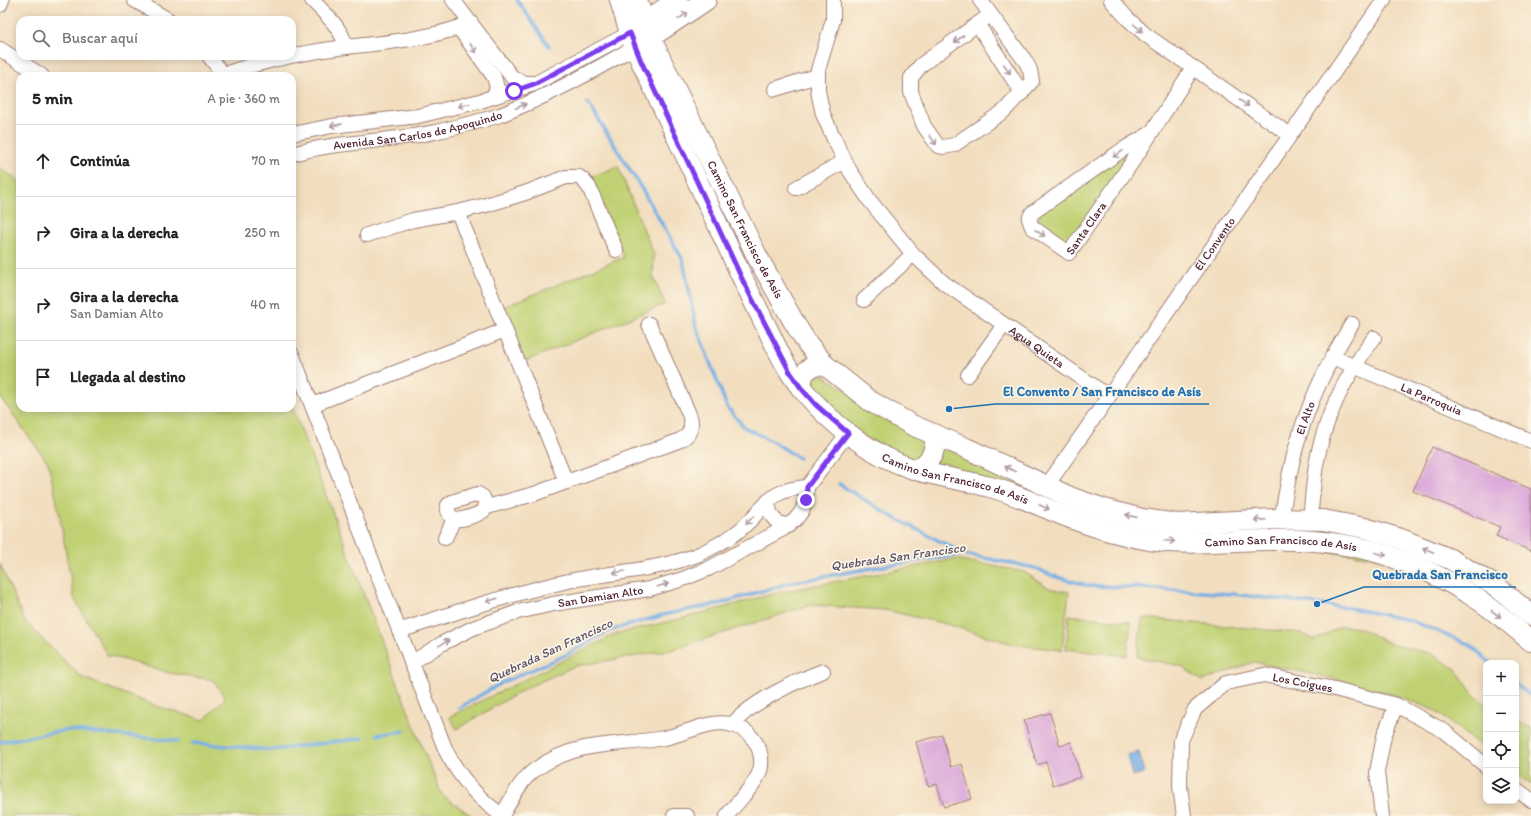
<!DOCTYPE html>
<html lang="es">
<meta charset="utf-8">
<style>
body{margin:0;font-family:Itim,sans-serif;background:#f6f6f6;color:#222}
.controls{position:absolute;right:12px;bottom:12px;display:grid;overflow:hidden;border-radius:8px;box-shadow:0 2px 10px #0003}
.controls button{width:36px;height:36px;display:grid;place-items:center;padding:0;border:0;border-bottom:1px solid #e0e0e0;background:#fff;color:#222;font:20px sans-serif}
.stop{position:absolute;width:12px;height:12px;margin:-9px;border:3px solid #7c3aed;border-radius:50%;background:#fff}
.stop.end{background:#7c3aed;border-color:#fff;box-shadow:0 1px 4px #0008}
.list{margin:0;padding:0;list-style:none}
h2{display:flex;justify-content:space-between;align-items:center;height:52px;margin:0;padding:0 16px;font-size:17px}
h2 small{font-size:13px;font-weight:400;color:#767676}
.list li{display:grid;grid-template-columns:26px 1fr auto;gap:12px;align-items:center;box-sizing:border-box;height:72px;padding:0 16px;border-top:1px solid #e0e0e0}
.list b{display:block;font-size:15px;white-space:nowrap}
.list p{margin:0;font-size:13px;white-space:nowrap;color:#767676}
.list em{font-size:13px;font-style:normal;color:#767676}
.icon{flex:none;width:22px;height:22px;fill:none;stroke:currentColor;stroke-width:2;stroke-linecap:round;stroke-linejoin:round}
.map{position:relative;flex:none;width:1531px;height:816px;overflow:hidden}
.search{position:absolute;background:#fff;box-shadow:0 2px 10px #0003;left:16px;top:16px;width:280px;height:44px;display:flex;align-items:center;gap:10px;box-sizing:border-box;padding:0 14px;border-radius:12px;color:#767676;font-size:15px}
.panel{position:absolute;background:#fff;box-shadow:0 2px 10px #0003;left:16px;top:72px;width:280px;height:340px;border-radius:12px}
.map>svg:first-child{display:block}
.green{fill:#c0d173;stroke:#85784f}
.water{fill:#76aee5;stroke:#606688}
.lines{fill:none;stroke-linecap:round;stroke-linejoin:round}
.stream{stroke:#76aee5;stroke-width:3.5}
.building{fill:#dcaada}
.street-casing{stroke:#9e7e75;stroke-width:16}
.secondary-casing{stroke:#9e7e75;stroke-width:22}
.street{stroke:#fff;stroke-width:14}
.secondary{stroke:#fff;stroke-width:20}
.oneway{stroke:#ae9aa0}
.route{stroke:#7c3aed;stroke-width:5}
.labels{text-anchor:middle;stroke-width:3.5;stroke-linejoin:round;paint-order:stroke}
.street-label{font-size:12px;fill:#4a1f2b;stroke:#fcf5e5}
.water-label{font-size:13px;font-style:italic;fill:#59516c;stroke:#fcf5e5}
.leader{fill:none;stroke:#1f6fb2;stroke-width:1.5}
.callout-dot{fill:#1f6fb2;stroke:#fcf5e5;stroke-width:1.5}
.callout-label{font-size:13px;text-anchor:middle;font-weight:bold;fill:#1f6fb2;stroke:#fcf5e5;stroke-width:3.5;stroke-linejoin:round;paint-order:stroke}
</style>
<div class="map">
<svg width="1531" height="816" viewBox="0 0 1531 816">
<rect width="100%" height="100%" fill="#fcf5e5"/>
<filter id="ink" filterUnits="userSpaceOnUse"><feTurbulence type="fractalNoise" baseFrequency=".025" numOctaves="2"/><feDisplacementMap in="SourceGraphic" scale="8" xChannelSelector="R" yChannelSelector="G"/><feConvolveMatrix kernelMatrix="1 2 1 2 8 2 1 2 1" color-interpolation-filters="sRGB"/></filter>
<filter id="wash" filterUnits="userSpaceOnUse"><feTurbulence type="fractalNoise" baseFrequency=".012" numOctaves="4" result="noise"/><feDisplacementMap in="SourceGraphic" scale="16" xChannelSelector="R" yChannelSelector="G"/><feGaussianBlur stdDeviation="0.9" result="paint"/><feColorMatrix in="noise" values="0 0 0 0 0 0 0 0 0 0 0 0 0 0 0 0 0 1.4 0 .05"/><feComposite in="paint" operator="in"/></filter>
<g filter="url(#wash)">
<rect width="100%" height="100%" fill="#f2debf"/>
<path class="green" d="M 1122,156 L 1127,160 L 1073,240 L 1063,242 L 1040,227 L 1038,220 L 1040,213 Z
M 618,166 L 654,255 L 653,276 L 665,304 L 523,362 L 501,308 L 624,257 L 591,177 Z
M 0,168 L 20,182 L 20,408 L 292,408 L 292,406 L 419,739 L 442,795 L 472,816 L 0,816 L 0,564 L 25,622 L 81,677 L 153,705 L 204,720 L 225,698 L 213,680 L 170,673 L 107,655 L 74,598 L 58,507 L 48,463 L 0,397 Z
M 814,370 L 923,437 L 926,443 L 927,450 L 914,461 L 859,434 L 808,387 Z
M 940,445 L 1070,507 L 1268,528 L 1305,528 L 1329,531 L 1360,536 L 1422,555 L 1474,581 L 1531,624 L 1531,630 L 1428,562 L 1170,536 L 934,469 Z
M 955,559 L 1024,572 L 1049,588 L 1069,592 L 1062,650 L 1016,645 L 946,624 L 885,610 L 810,605 L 671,650 L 575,666 L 524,689 L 457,729 L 449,717 L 616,634 L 696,615 L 780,592 Z
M 1069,615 L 1131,622 L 1127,656 L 1066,649 Z
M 1142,618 L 1301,633 L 1315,640 L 1342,626 L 1359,628 L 1393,645 L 1430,653 L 1456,669 L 1473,694 L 1486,705 L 1486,750 L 1434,710 L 1395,695 L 1331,678 L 1254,662 L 1202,681 L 1181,666 L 1137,657 Z
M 1516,721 L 1531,728 L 1531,785 L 1516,773 Z"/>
<path class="water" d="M 1139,752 L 1144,773 L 1132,776 L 1127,755 Z"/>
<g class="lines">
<path class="stream" d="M 517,0 L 549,46
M 588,103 L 640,186 L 683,260 L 696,326 L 727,407 L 744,427 L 775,443 L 799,458
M 839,484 L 891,516 L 963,553
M 1516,684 L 1531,696
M 459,708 L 501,683 L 566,655 L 608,631 L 667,614 L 722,603 L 789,583 L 889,565 L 964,554 L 1035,568 L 1053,576 L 1090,586 L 1128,587 L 1233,594 L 1350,608 L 1409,620 L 1468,644 L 1491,663
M 377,735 L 404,731
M 0,742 L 66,730 L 178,741
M 193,743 L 273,750 L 363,738"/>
</g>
<g id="blocks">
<path class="building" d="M 1432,447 L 1531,489 L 1531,551 L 1496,536 L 1500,527 L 1413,491 Z
M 1050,713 L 1060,746 L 1071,742 L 1081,777 L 1053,785 L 1046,762 L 1037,765 L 1024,720 Z
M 942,735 L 951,767 L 962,764 L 972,799 L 944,807 L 937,784 L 928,786 L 916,742 Z"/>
</g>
</g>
<g filter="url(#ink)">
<use href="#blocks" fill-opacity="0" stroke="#9e7e75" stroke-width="1"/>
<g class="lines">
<g class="street-casing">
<g id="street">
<path d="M 134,0 L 169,20"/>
<path d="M 312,0 C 325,14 342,28 346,47"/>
<path d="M 453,0 L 512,77 L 524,83 L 533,83"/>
<path id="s1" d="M 833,0 L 833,20 L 818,70 L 818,91 L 823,114 L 834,139 L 850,171 L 870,201 L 913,254 L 944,283 L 1108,396"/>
<path d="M 980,0 L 1026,62 L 1030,70 L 1032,81 L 1004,111 L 954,145 L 943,147 L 938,146 L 924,126 L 911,92 L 911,78 L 921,65 L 990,15"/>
<path d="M 1111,0 L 1128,19 L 1146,35 L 1290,135"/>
<path d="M 0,5 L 2,0"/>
<path d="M 978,25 L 1022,93"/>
<path d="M 459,28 L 494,77 L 497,88 L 493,97"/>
<path d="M 0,49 L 42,76"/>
<path d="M 209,56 L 223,74"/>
<path d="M 218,76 C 259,62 303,52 346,47 C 389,42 431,39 471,23"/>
<path d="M 775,89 L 817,76"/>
<path id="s2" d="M 1151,133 L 1122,150 L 1032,213 L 1029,219 L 1032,227 L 1069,253 L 1137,155 L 1193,68"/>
<path d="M 292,134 L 332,126 L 418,116 L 480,101 L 534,84 L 630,33"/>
<path id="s3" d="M 292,154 C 339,141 388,142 435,132 C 457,127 479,122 500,115 C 547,97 591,72 635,47"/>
<path d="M 796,188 L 845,161"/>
<path d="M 458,212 L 566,482"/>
<path d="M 367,235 L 413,220 L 458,212 L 486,205 L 525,193 L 566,177 L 579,177 L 583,180 L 589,187 L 616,250"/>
<path d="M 864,300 L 913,254"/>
<path d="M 292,354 L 446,751 C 460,778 478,799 503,816"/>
<path id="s4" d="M 1332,357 L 1531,441"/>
<path d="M 968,375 L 1004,325"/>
<path d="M 312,405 L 505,330"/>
<path id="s5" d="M 1046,487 L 1384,0"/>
<path d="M 768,501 C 769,514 774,525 789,525"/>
<path d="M 487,507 L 483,497 L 478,494 L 452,502 L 448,505 C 447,511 449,514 452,518 C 460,522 483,514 487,507 L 534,494 L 678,441 C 690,436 694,427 689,414 L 649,324"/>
<path id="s6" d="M 1281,520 C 1285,497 1289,474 1295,451 C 1307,406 1327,363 1352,324"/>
<path d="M 1310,520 C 1312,502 1313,483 1316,465 C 1324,418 1346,375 1374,338"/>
<path d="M 445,538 L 454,519"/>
<path d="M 399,631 C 456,612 513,593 573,580 C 614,572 657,570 697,555 C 712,548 728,540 741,529 C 767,507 768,489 807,487"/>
<path id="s7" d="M 411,663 L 443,643 L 473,628 L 518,612 L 553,604 L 649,589 L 683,579 L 710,568 L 783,529 L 795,520 L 802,511 L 806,500 L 807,487 L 848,433"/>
<path d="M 732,725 C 751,702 796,681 823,671"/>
<path d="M 1516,789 L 1531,800"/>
<path d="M 502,815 C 512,799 520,780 536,769 C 579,739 617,747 664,738 C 685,734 708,720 729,724 C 749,728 763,746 761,766 C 759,783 737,801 727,816"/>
<path d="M 674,816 L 687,816"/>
<path id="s8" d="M 1184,816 L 1180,786 L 1181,740 L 1195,709 L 1226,683 L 1264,675 L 1335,689 L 1396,705 L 1444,731 L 1486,766"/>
<path d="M 1382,816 L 1377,772 L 1384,736 L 1396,705"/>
</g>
</g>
<g class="secondary-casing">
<g id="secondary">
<path id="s9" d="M 620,0 L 630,33 L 641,61 C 671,124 701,188 730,251 C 742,278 755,304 768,330 C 778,351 788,372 803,390 C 832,425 872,456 916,470 C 940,477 965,480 990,487 C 1016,494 1040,506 1065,516 C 1093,527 1120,535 1149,540 C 1190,546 1231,540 1272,540 C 1312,539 1354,544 1392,557 C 1419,566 1447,580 1471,595 C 1492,608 1512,625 1531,641"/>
<path id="s10" d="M 637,0 L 644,23 L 662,62 L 758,258 L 795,324 L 807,343 L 825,365 L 870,401 L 912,425 L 966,448 L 1072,498 L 1107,510 L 1142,519 L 1177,524 L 1275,519 L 1323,520 L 1365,528 L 1401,539 L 1450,559 L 1497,587 L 1531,615"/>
<path d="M 634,30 L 677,0"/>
<path d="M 639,45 L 706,0"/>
<path d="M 801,388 C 802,371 808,365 825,365"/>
<path d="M 917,470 C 931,460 936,453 935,435"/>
</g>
</g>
<use href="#street" class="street"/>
<use href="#secondary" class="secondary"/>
</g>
<defs><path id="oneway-shaft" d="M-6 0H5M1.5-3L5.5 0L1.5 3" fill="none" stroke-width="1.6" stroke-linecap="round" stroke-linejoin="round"/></defs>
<g class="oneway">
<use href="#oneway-shaft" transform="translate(683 16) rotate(-34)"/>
<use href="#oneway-shaft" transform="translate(1138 28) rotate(42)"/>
<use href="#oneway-shaft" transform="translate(959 39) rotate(143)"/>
<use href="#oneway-shaft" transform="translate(473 48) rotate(54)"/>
<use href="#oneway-shaft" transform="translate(1007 69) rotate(57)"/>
<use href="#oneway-shaft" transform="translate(1244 103) rotate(35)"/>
<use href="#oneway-shaft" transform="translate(464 105) rotate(165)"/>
<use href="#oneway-shaft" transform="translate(521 106) rotate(-23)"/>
<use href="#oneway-shaft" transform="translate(336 125) rotate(172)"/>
<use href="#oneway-shaft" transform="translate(933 140) rotate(55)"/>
<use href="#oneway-shaft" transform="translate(1118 154) rotate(146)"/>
<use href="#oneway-shaft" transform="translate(1040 233) rotate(34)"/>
<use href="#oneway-shaft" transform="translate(1010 469) rotate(-154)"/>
<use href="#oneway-shaft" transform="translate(1044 507) rotate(24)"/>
<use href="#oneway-shaft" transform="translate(1131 516) rotate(-167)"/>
<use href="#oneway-shaft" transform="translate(750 520) rotate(135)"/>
<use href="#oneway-shaft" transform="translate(1260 520) rotate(177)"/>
<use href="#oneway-shaft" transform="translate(1169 541) rotate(5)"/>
<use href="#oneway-shaft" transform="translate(1428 550) rotate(-157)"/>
<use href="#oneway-shaft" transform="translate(1381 554) rotate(14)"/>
<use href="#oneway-shaft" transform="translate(619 572) rotate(171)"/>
<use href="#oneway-shaft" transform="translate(663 585) rotate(-16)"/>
<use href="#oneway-shaft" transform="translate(492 600) rotate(164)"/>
<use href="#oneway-shaft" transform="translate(1496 614) rotate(37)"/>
<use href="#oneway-shaft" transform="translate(444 643) rotate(-29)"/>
</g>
</g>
<g class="lines" filter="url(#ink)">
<path class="route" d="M 514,91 L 534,84 L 630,33 L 641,61 L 743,281 L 790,372 L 801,388 L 816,405 L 848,433 L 807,487 L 806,500"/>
</g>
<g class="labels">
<g class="street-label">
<text dy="4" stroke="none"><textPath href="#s3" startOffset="128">Avenida San Carlos de Apoquindo</textPath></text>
<text dy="4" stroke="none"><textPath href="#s2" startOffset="234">Santa Clara</textPath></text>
<text dy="4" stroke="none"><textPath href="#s10" startOffset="254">Camino San Francisco de Asís</textPath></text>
<text dy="4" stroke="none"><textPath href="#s5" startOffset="296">El Convento</textPath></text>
<text dy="4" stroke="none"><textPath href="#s1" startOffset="439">Agua Quieta</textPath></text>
<text dy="4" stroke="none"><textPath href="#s4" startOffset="108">La Parroquia</textPath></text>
<text dy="4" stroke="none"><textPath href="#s6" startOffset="105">El Alto</textPath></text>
<text dy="4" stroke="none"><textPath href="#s9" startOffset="612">Camino San Francisco de Asís</textPath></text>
<text dy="4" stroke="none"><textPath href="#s9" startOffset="948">Camino San Francisco de Asís</textPath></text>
<text dy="4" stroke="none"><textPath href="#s7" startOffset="203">San Damian Alto</textPath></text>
<text dy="4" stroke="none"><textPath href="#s8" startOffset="229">Los Coigues</textPath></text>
</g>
<g class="water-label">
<text transform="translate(898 556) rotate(-8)" y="5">Quebrada San Francisco</text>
<text transform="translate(550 650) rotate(-25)" y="5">Quebrada San Francisco</text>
</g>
</g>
<path class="leader" d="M949 409L995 404H1209M1317 604L1364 587H1516"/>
<g class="callout-dot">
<circle cx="949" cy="409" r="4"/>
<circle cx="1317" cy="604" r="4"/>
</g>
<g class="callout-label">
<text x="1102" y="396">El Convento / San Francisco de Asís</text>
<text x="1440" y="579">Quebrada San Francisco</text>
</g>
</svg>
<div class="controls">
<button>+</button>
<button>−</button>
<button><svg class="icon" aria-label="locate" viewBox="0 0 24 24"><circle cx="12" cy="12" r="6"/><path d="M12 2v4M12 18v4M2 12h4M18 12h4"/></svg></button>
<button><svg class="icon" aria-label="layers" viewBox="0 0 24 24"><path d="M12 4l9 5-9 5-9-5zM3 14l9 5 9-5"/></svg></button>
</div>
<div class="stop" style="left:514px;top:91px"></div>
<div class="stop end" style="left:806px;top:500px"></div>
<div class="search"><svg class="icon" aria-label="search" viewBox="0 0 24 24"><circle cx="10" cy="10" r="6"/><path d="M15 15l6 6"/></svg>Buscar aquí</div>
<section class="panel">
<h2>5 min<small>A pie · 360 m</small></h2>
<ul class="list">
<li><svg class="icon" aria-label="ahead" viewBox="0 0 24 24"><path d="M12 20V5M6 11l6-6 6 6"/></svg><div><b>Continúa</b></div><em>70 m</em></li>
<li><svg class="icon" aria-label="right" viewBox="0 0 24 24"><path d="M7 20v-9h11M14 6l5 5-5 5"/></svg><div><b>Gira a la derecha</b></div><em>250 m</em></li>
<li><svg class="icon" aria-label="right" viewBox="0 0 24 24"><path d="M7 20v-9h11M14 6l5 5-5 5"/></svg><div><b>Gira a la derecha</b><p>San Damian Alto</p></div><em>40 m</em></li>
<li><svg class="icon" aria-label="arrive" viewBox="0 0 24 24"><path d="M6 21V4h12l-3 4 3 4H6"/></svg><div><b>Llegada al destino</b></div></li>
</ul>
</section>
</div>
